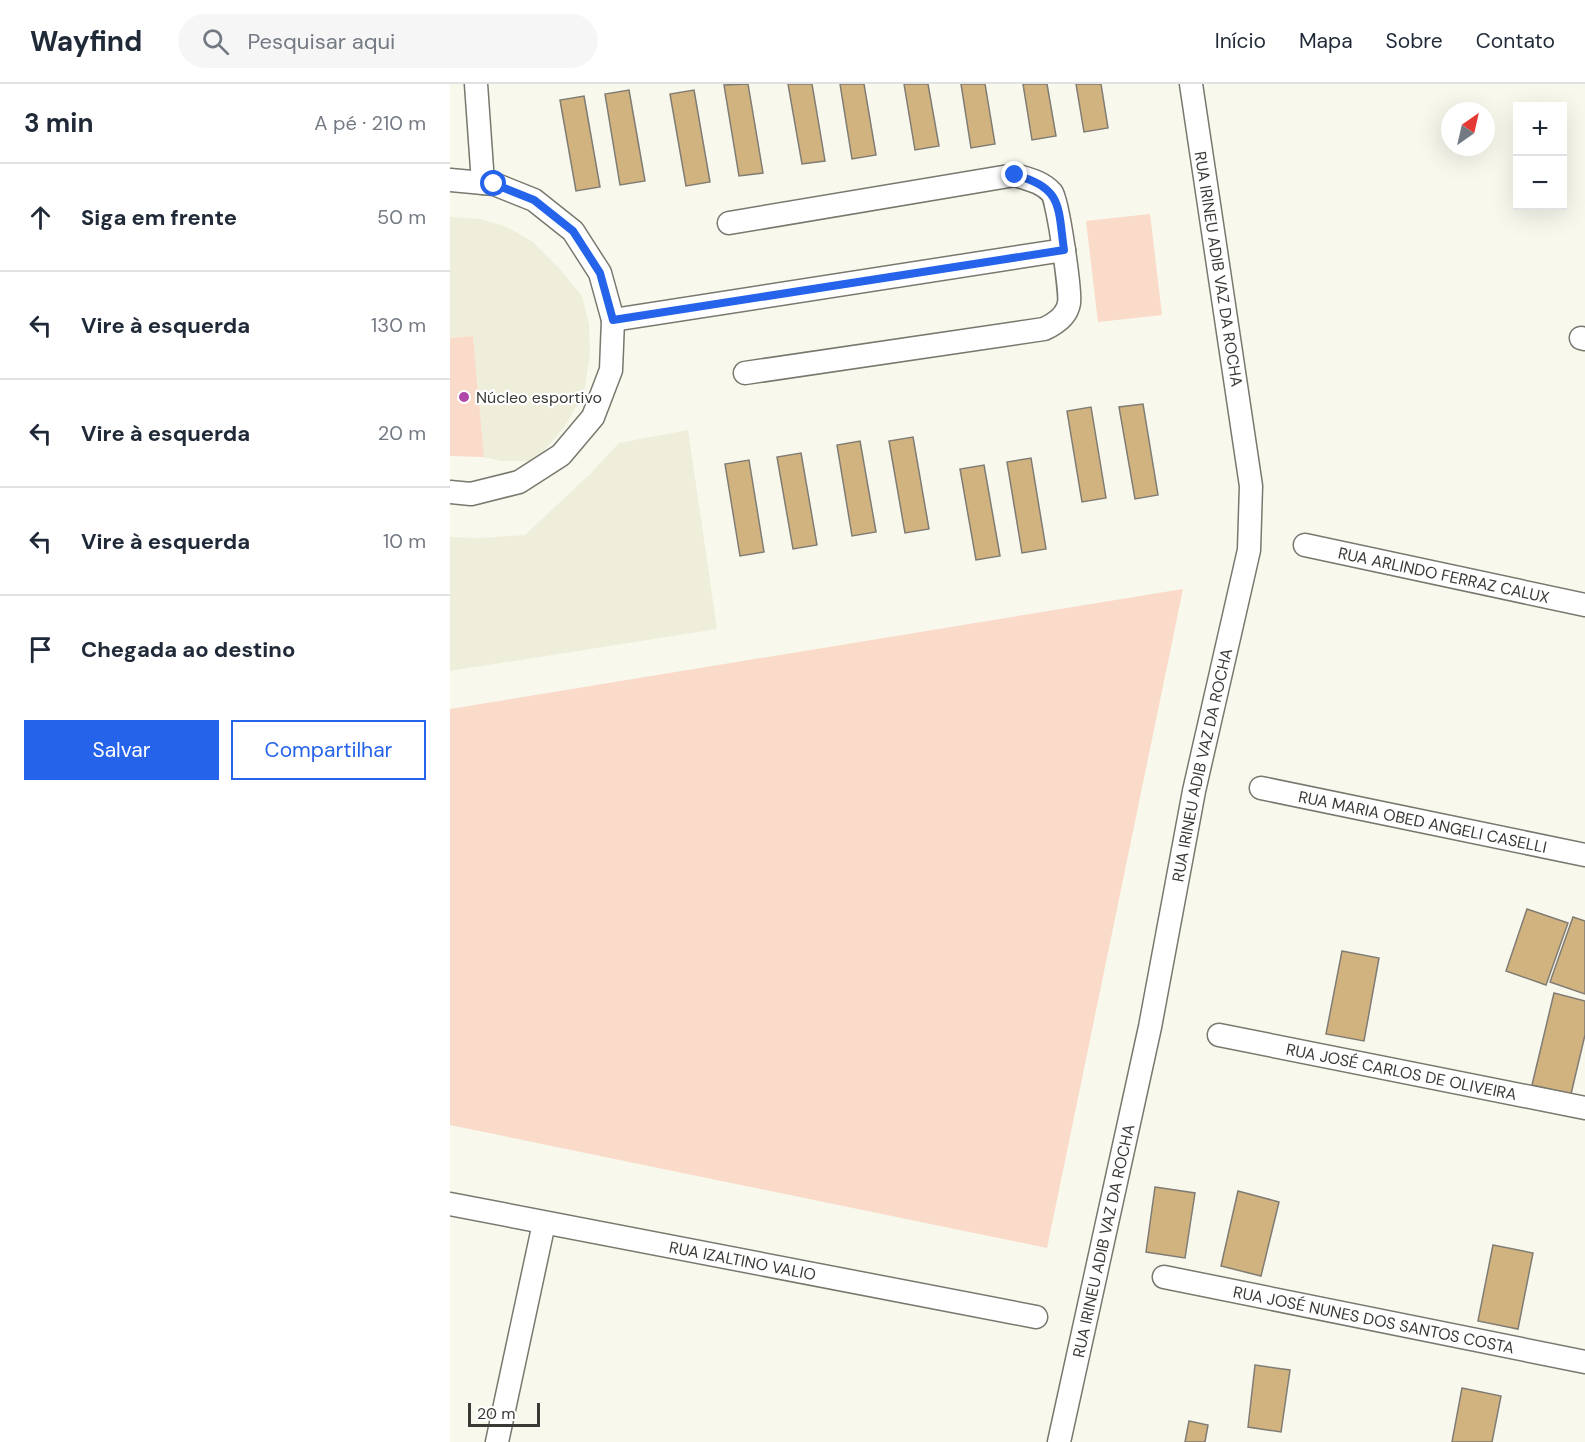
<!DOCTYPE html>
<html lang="pt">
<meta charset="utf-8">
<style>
body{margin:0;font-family:"DM Sans",sans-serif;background:#f6f6f7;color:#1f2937}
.controls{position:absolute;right:18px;top:18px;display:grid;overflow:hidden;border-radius:0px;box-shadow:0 6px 24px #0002}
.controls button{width:54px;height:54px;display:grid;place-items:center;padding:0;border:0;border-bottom:2px solid #e0e1e3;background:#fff;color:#1f2937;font:30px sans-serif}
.compass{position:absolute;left:991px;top:18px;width:54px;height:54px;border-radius:50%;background:#fff;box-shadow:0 6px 24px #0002;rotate:34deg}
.scale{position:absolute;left:18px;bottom:15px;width:72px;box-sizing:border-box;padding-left:6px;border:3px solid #393935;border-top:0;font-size:16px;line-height:21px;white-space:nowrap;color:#393935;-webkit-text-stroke:4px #fff;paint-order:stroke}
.stop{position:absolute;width:18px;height:18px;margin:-14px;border:4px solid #2563eb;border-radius:50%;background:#fff}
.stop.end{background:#2563eb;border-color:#fff;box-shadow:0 2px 6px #0008}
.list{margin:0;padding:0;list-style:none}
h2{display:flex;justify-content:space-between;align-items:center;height:78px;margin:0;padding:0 24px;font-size:26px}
h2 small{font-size:20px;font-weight:400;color:#747a83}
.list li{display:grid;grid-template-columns:39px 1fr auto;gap:18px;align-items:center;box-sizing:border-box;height:108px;padding:0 24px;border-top:2px solid #e0e1e3}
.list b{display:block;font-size:22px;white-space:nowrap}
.list em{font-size:20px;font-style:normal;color:#747a83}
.actions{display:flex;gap:12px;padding:18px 24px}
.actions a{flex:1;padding:14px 0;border:2px solid #2563eb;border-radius:0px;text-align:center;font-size:21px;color:#2563eb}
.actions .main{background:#2563eb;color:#fff}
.icon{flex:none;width:33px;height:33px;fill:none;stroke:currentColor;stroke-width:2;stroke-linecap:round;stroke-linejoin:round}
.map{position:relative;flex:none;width:1135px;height:1358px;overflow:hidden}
header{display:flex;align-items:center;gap:36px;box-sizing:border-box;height:84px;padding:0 30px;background:#fff;border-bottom:2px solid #e0e1e3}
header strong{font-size:28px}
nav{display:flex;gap:33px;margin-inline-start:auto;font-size:21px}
.search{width:420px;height:54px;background:#f6f6f7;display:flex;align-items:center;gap:15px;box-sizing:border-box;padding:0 21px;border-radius:33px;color:#747a83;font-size:22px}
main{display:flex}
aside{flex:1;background:#fff}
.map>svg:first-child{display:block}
.built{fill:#eeeedb}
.green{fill:#fadac8}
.building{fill:#d1b380;stroke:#817c73;stroke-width:1.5}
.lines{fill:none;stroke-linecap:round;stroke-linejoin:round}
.street-casing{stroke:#78786e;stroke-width:25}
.street{stroke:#fff;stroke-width:22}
.route{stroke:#2563eb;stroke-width:8}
.poi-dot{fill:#af46a8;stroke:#fff;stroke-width:2}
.labels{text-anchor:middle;stroke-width:4.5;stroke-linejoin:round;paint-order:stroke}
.street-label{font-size:16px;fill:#393935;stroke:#fff}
.poi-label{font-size:16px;fill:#393935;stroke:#fff;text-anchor:start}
</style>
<header>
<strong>Wayfind</strong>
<div class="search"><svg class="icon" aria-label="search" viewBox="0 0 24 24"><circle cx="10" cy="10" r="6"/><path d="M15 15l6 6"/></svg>Pesquisar aqui</div>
<nav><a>Início</a><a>Mapa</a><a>Sobre</a><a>Contato</a></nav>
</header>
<main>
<aside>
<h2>3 min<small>A pé · 210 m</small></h2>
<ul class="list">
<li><svg class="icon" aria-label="ahead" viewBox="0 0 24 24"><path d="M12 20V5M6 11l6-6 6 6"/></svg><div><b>Siga em frente</b></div><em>50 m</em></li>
<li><svg class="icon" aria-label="left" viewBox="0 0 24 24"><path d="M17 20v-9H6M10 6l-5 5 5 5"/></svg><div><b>Vire à esquerda</b></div><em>130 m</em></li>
<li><svg class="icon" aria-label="left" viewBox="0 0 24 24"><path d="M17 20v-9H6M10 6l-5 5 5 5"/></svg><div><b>Vire à esquerda</b></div><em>20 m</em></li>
<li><svg class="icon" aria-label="left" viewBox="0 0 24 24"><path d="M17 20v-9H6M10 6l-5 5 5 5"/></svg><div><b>Vire à esquerda</b></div><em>10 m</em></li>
<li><svg class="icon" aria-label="arrive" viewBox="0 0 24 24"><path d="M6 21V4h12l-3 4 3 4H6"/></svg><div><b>Chegada ao destino</b></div></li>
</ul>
<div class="actions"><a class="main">Salvar</a><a>Compartilhar</a></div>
</aside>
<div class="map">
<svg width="1135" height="1358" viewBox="0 0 1135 1358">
<rect width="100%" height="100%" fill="#f8f8ed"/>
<path class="built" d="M 0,133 L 31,135 L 57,143 L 83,158 L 110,185 L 132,212 L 139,240 L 140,270 L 134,309 L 113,345 L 85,377 L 51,377 L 34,373 L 23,252 L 0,254 Z
M 238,346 L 267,545 L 0,587 L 0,453 L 30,454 L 75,451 L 139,391 L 169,359 Z"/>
<path class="green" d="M 700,130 L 712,231 L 648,238 L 636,137 Z
M 23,252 L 34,373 L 0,372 L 0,254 Z
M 733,505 L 597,1164 L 0,1041 L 0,625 Z"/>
<path class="building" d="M 298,0 L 313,89 L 289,92 L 274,1 Z
M 338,0 L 362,0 L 375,77 L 352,80 Z
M 390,0 L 414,0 L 426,71 L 402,75 Z
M 454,0 L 478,0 L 489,62 L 465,66 Z
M 511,0 L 535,0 L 545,60 L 521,64 Z
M 573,0 L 597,0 L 606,52 L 582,56 Z
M 626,0 L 651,0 L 658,44 L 634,48 Z
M 179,6 L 195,97 L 170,101 L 155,10 Z
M 244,6 L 260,98 L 236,102 L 220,10 Z
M 134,12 L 150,103 L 126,107 L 110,16 Z
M 693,320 L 708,411 L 685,415 L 669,323 Z
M 641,323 L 656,414 L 632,418 L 617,327 Z
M 463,353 L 479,445 L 455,449 L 439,357 Z
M 410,357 L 426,448 L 402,452 L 387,361 Z
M 351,369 L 367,461 L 343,465 L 327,373 Z
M 581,374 L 596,465 L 572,469 L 557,378 Z
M 299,376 L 314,468 L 290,472 L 275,380 Z
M 534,381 L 550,472 L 526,476 L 510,385 Z
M 1077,825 L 1118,839 L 1096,901 L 1056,887 Z
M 1123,833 L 1135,837 L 1135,910 L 1100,898 Z
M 892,867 L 929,874 L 914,957 L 876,950 Z
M 1104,909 L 1135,917 L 1135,951 L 1121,1010 L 1082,1001 Z
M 705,1103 L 745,1109 L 735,1174 L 696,1168 Z
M 788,1107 L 829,1118 L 811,1192 L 771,1182 Z
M 1043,1161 L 1083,1169 L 1068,1245 L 1028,1237 Z
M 805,1281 L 840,1286 L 831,1348 L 798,1343 Z
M 1012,1304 L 1051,1312 L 1042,1358 L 1002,1358 Z
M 739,1337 L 758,1341 L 755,1358 L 735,1358 Z"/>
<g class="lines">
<g class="street-casing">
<g id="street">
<path d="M 26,0 L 33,99"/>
<path d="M 0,96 L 44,100 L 84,116 L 123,147 L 150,189 L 163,236 L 161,286 L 143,333 L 111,371 L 69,398 L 21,410 L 0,408"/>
<path d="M 279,139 L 565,91 C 578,95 593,98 602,109 C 608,117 621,209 619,219 C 617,232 605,240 594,245 L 295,289"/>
<path d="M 163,236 L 614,166"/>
<path d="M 1131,254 L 1135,255"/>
<path id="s1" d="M 855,461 L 1135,521"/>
<path id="s2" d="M 811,704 L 1135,771"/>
<path id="s3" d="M 769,951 L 1135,1024"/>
<path id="s4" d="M 0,1120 L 586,1233"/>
<path id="s5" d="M 714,1193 L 1135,1278"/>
<path d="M 47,1358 L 94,1139"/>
<path id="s6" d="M 609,1358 L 700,943 L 744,707 L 799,466 L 801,402 L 741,0"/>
</g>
</g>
<use href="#street" class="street"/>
</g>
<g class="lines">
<path class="route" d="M 44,100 L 84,116 L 123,147 L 150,189 L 163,236 L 614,166 C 608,124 613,103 565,91"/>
</g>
<circle class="poi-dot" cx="14" cy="313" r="6"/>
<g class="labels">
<g class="street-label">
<text transform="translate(769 185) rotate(81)" y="6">RUA IRINEU ADIB VAZ DA ROCHA</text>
<text dy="6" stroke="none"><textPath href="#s1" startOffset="142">RUA ARLINDO FERRAZ CALUX</textPath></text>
<text dy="6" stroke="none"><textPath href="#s6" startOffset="692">RUA IRINEU ADIB VAZ DA ROCHA</textPath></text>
<text dy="6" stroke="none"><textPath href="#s2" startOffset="165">RUA MARIA OBED ANGELI CASELLI</textPath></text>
<text dy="6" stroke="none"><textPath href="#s3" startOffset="186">RUA JOSÉ CARLOS DE OLIVEIRA</textPath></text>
<text dy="6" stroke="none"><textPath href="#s6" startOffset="206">RUA IRINEU ADIB VAZ DA ROCHA</textPath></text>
<text dy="6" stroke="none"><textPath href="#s4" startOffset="298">RUA IZALTINO VALIO</textPath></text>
<text dy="6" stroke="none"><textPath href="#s5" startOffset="214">RUA JOSÉ NUNES DOS SANTOS COSTA</textPath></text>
</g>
<g class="poi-label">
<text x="26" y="319">Núcleo esportivo</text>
</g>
</g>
</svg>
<div class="controls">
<button>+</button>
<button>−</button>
</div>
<svg class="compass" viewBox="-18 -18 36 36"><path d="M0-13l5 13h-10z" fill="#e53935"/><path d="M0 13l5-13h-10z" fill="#747a83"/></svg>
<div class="scale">20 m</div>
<div class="stop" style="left:44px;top:100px"></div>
<div class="stop end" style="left:565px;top:91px"></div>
</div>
</main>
